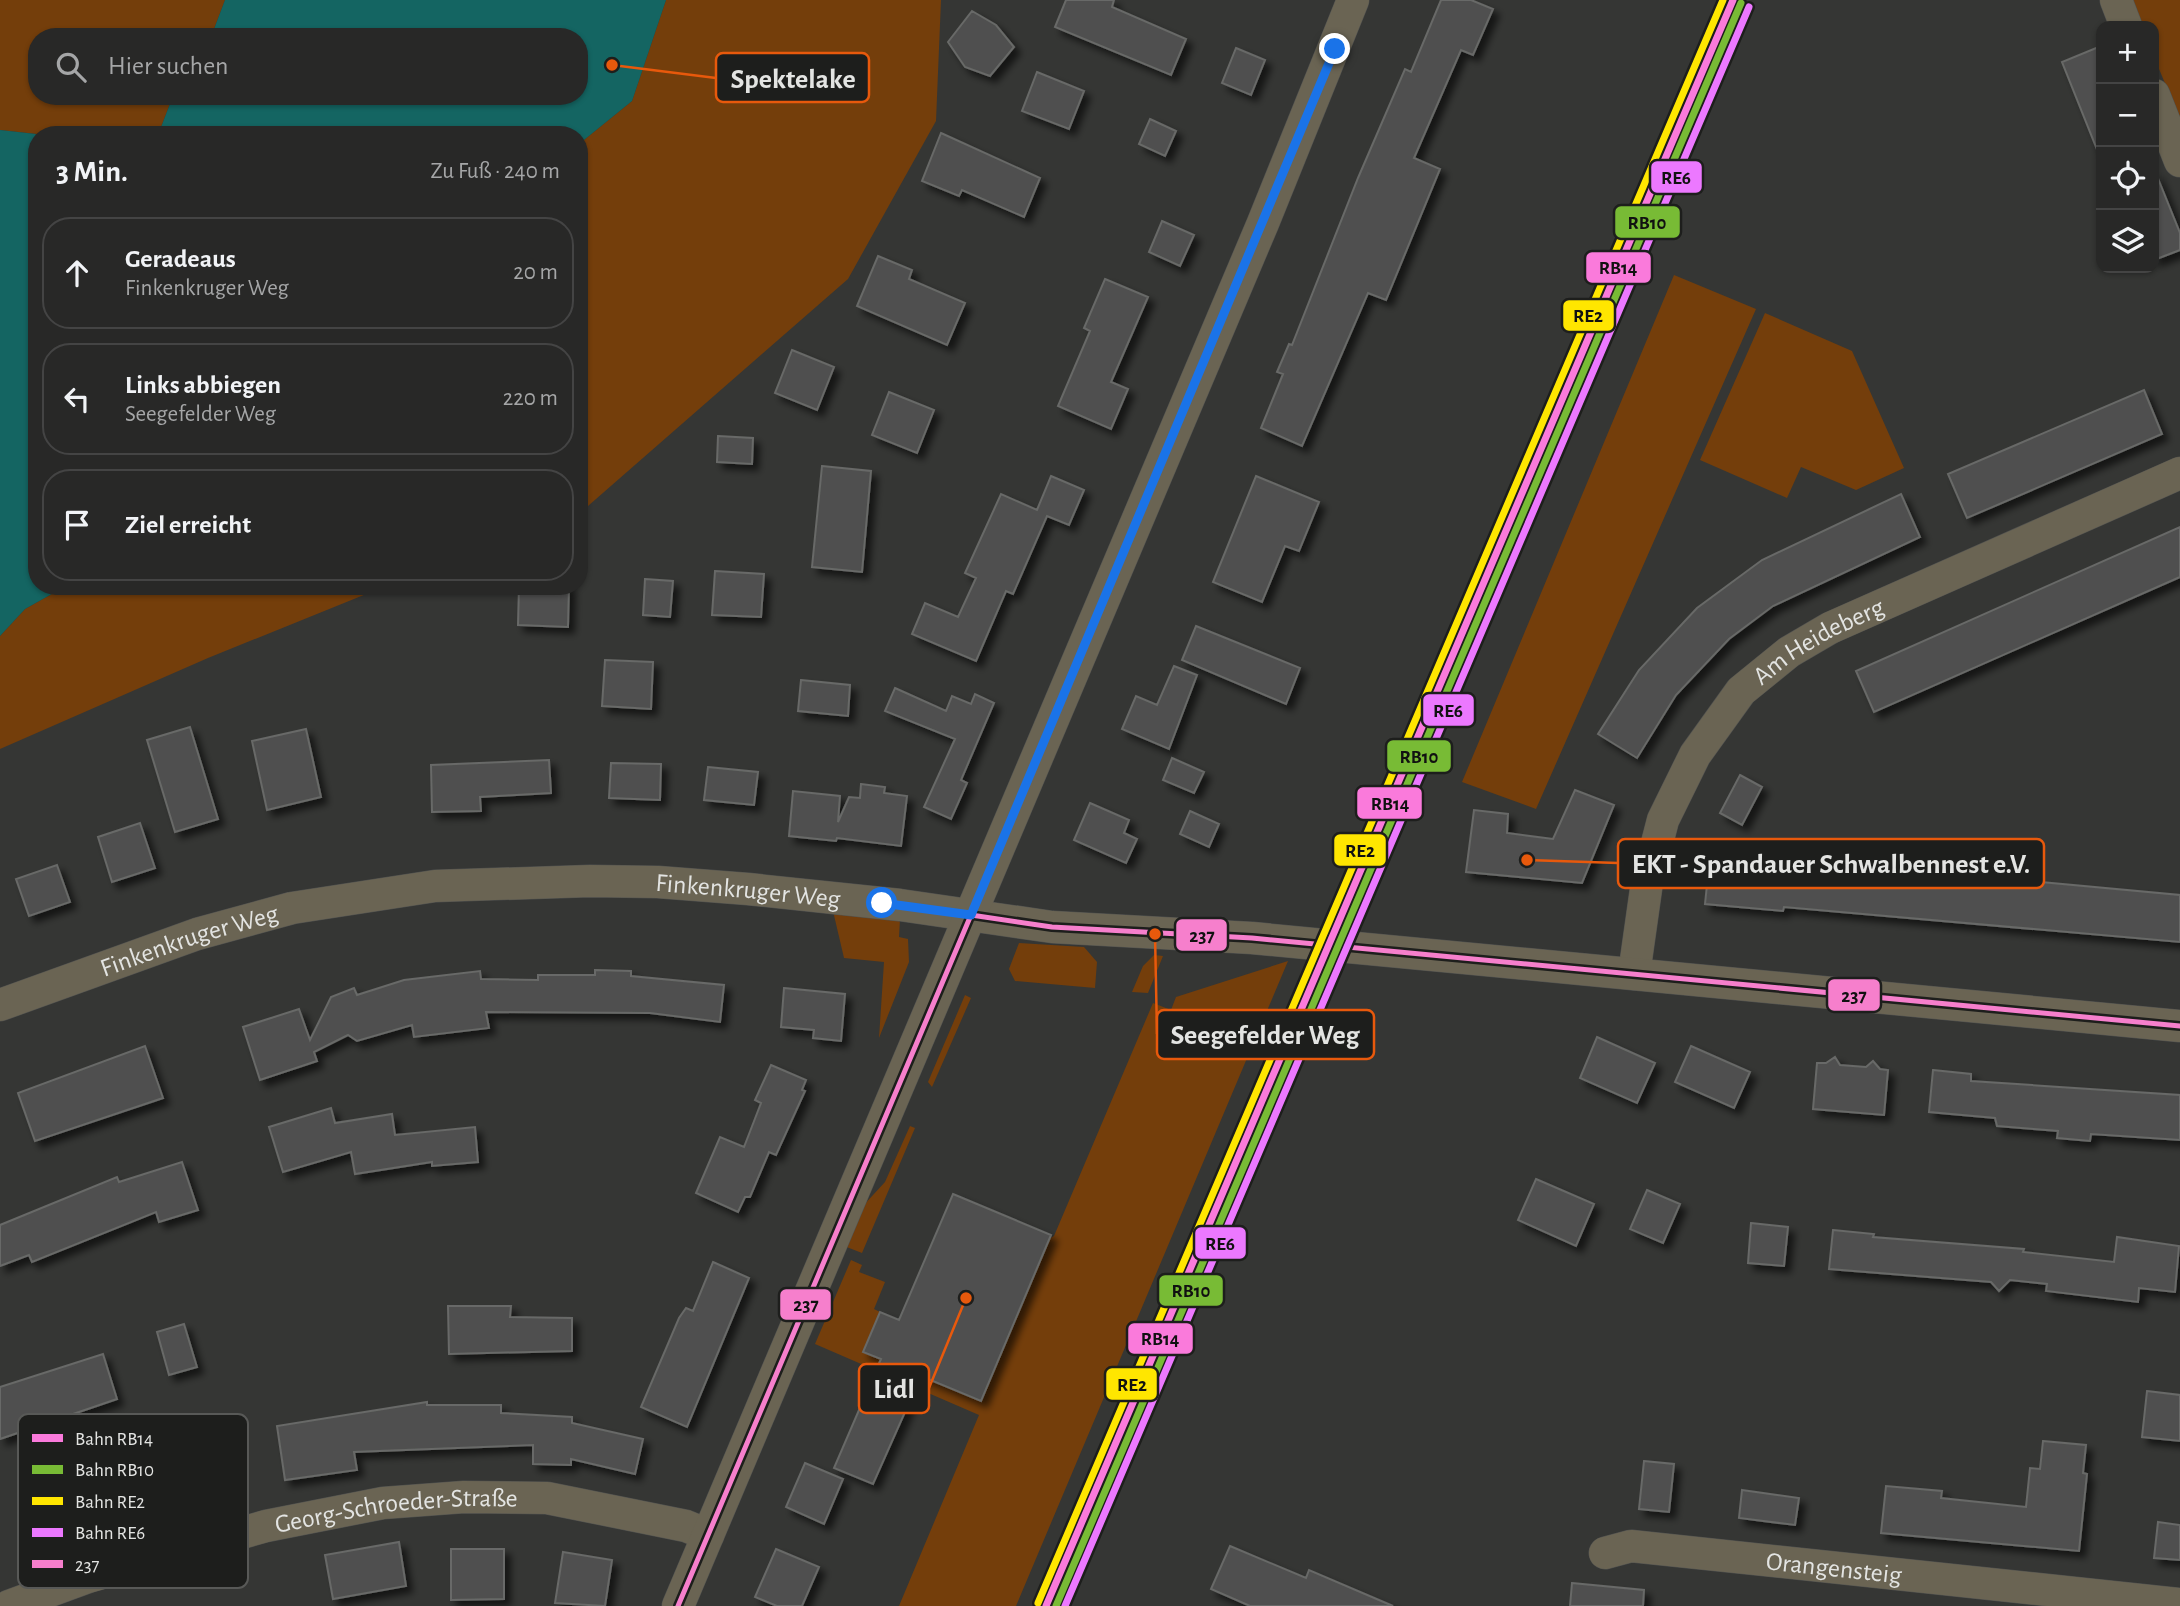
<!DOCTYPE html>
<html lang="de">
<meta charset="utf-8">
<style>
body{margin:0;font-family:"Alegreya Sans",sans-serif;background:#343433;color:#f1f3f6}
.controls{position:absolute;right:21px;top:21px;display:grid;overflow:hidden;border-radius:14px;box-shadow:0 2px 5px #0004}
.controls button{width:63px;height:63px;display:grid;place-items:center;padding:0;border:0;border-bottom:2px solid #444;background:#282827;color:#f1f3f6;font:35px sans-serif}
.stop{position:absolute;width:21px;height:21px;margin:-16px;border:5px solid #1a73e8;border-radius:50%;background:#fff}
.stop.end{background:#1a73e8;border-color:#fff;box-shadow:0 2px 7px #0008}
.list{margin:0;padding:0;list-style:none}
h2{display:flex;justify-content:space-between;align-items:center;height:91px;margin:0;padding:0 28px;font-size:30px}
h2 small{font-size:23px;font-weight:400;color:#a5a6a7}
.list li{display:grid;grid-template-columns:46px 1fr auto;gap:21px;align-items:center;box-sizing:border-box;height:112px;margin:0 14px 14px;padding:0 14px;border:2px solid #444;border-radius:28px}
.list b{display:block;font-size:26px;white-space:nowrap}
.list p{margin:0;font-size:23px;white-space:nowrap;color:#a5a6a7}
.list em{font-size:23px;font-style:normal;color:#a5a6a7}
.icon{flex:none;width:38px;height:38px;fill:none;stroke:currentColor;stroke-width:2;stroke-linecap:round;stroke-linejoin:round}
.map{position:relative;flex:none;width:2180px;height:1606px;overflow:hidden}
.search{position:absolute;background:#282827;box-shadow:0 2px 5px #0004;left:28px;top:28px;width:560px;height:77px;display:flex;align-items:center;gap:18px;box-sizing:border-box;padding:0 24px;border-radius:28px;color:#a5a6a7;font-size:26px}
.panel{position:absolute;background:#282827;box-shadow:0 2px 5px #0004;left:28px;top:126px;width:560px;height:469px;border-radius:28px}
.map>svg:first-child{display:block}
.green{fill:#743e0b}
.water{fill:#146562}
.building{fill:#4f504f;stroke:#686967;stroke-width:2;filter:url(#shadow)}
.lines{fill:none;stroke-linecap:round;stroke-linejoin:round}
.minor-casing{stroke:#515250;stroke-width:33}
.minor{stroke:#6a6453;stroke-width:32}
.bus-1-casing{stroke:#1d1e1c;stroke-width:10}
.bus-1{stroke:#f67fcc;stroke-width:5}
.rail-1-casing{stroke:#1d1e1c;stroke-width:12}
.rail-2-casing{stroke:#1d1e1c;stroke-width:12}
.rail-3-casing{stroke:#1d1e1c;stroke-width:12}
.rail-4-casing{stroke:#1d1e1c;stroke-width:12}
.rail-1{stroke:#fa7adb;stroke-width:7}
.rail-2{stroke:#78bb35;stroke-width:7}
.rail-3{stroke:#ffe600;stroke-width:7}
.rail-4{stroke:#ec78ff;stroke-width:7}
.route{stroke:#1a73e8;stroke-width:9}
.labels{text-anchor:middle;stroke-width:7;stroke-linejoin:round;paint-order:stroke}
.street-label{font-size:26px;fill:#e3e4e2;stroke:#1d1e1c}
.key{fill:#1d1e1c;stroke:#585957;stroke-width:2}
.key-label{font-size:19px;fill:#e3e4e2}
.leader{fill:none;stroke:#e8590c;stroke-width:2.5}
.callout-dot{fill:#e8590c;stroke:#1d1e1c;stroke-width:2.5}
.callout{fill:#1d1e1c;stroke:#e8590c;stroke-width:2.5}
.callout-label{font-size:28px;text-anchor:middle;font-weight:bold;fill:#e3e4e2}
.line-badge{stroke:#1d1e1c;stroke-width:2.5}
.pale-badge-label{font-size:19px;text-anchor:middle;font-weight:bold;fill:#111}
</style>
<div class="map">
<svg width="2180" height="1606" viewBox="0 0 2180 1606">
<defs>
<filter id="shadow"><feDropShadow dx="6" dy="6" stdDeviation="3.5" flood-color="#0009"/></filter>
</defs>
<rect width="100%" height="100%" fill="#353634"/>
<path class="green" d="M 0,0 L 225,0 L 211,37 L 37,37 L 37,96 L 173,96 L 158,135 L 46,135 L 0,130 Z
M 666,0 L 941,0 L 936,121 L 848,279 L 588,506 L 579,510 L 579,144 L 632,101 Z
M 2129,0 L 2180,0 L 2180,119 L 2154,57 L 2154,26 L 2140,26 Z
M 1674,275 L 1756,309 L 1536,809 L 1462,782 Z
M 1765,313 L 1852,351 L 1904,468 L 1856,490 L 1801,467 L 1787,498 L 1700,460 Z
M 66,586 L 386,586 L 208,658 L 0,749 L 0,636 L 25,609 Z
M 833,911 L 900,919 L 899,937 L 908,939 L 909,962 L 879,1038 L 884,962 L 844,958 Z
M 1019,943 L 1084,947 L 1097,962 L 1095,988 L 1015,981 L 1009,969 Z
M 1154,955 L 1163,956 L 1148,993 L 1132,992 L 1143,966 Z
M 1288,961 L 1016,1606 L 899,1606 L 979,1415 L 815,1344 L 851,1260 L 862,1265 L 859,1272 L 885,1282 L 874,1309 L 880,1312 L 863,1352 L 1054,1236 L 1153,1003 L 1171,1010 L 1176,997 Z
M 965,995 L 971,998 L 932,1087 L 928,1082 Z
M 910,1126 L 915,1128 L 862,1253 L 844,1246 L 861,1208 L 885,1182 Z"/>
<path class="water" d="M 225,0 L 666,0 L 632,101 L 579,144 L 579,135 L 158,135 L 173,96 L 579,96 L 579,37 L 211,37 Z
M 0,130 L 45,135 L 37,135 L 37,586 L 66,586 L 25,609 L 0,636 Z"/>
<path class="building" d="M 1066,0 L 1114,0 L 1112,7 L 1186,39 L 1171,75 L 1055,27 Z
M 1441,0 L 1471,0 L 1493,9 L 1473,55 L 1461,50 L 1414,158 L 1440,169 L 1386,300 L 1368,293 L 1302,446 L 1261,428 L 1283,374 L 1277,372 L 1289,344 L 1292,345 L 1358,178 L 1405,69 L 1411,72 Z
M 972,11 L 996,25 L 1014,47 L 990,76 L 965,67 L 948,42 Z
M 2101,46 L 2101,157 L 2100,157 L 2062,62 Z
M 1236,48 L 1265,60 L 1251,95 L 1222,83 Z
M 1037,72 L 1084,91 L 1069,129 L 1022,111 Z
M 1150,119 L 1176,131 L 1165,156 L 1139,144 Z
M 941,133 L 1040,178 L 1024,217 L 962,190 L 959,196 L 922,181 Z
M 2155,171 L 2180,233 L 2180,250 L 2154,260 Z
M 1162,221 L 1194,235 L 1180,266 L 1149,252 Z
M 878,256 L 912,270 L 909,279 L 965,303 L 947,345 L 857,306 Z
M 1105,279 L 1148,297 L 1111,382 L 1128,389 L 1111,429 L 1058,406 L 1090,331 L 1084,328 Z
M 792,350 L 834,367 L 817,410 L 775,393 Z
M 2144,390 L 2162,434 L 1967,518 L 1948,474 Z
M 889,392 L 934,410 L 917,453 L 872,435 Z
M 718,436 L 753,438 L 752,464 L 717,462 Z
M 822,466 L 871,471 L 862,572 L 812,567 Z
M 1051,476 L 1084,490 L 1069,525 L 1047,516 L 1013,594 L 1006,591 L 976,661 L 912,634 L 925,603 L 958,617 L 976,578 L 965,573 L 1001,494 L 1037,510 Z
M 1256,476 L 1319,502 L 1299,551 L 1285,546 L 1262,602 L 1213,582 Z
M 1901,494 L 1920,537 L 1773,606 L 1729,639 L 1676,695 L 1637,758 L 1598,734 L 1639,670 L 1697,608 L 1762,560 Z
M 2180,527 L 2180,577 L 1874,712 L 1856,671 Z
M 715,571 L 764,574 L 761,617 L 712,615 Z
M 645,579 L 673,581 L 670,617 L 643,615 Z
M 519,586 L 569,586 L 568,627 L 518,625 Z
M 1196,626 L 1300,668 L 1286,704 L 1182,660 Z
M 605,660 L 653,662 L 651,709 L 602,706 Z
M 1174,666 L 1197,675 L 1169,749 L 1122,729 L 1136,696 L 1157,705 Z
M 801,680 L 850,685 L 848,716 L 798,711 Z
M 895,688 L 946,711 L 952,696 L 971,704 L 975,694 L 994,703 L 961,780 L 967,783 L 951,819 L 924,807 L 955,739 L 885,711 Z
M 190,727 L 218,819 L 175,832 L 147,740 Z
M 306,729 L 321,797 L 267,810 L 252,741 Z
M 1172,758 L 1204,772 L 1194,793 L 1163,780 Z
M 549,760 L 551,793 L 480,797 L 481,811 L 432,812 L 431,765 Z
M 611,763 L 661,764 L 660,800 L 609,798 Z
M 708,767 L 758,772 L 754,805 L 704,800 Z
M 1740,775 L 1762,787 L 1742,825 L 1720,813 Z
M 861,784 L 885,787 L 884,793 L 907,796 L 901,846 L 837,838 L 836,841 L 789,836 L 793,791 L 840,796 L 838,822 L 849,797 L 860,798 Z
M 1575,790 L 1614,805 L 1582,883 L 1466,872 L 1474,810 L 1508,814 L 1507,833 L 1553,839 Z
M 1090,803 L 1129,820 L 1124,833 L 1137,839 L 1126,863 L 1074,840 Z
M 1190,811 L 1219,824 L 1209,847 L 1180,834 Z
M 140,823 L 155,868 L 112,882 L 98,837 Z
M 1710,856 L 1817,866 L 1805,860 L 2180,895 L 2180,942 L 1784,907 L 1783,911 L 1705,904 Z
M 57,865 L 70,902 L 29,916 L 16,879 Z
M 595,970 L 631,971 L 631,976 L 724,985 L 720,1022 L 650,1013 L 486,1012 L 489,1028 L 414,1037 L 412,1025 L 357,1041 L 348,1035 L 314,1052 L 317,1061 L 260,1080 L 243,1027 L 299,1009 L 310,1040 L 331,997 L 354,988 L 357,995 L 404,980 L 480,971 L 481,979 L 538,980 L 538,975 L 595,975 Z
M 784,988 L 845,994 L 841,1041 L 813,1038 L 814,1030 L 781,1027 Z
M 1597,1037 L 1655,1063 L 1637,1103 L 1580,1078 Z
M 145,1046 L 163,1098 L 35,1141 L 18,1093 Z
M 1691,1046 L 1750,1072 L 1734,1108 L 1675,1082 Z
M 1835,1057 L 1840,1065 L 1866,1067 L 1873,1061 L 1880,1069 L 1888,1070 L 1884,1115 L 1813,1109 L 1817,1063 L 1826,1063 Z
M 771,1065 L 806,1080 L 802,1090 L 805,1091 L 776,1155 L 769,1152 L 750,1197 L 745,1197 L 738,1212 L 696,1193 L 720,1137 L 744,1147 L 761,1103 L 755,1100 Z
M 1933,1070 L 1971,1074 L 1971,1081 L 2180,1095 L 2180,1140 L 2091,1134 L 2090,1141 L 2057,1138 L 2058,1131 L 1997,1126 L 1995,1118 L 1929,1112 Z
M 331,1108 L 335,1123 L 392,1114 L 395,1135 L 475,1127 L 478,1162 L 432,1166 L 432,1162 L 355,1174 L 351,1152 L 283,1172 L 269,1127 Z
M 182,1162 L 198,1210 L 159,1222 L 156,1212 L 32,1262 L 29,1255 L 0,1266 L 0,1225 L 117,1177 L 119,1182 Z
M 1536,1179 L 1594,1204 L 1576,1246 L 1518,1220 Z
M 1647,1190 L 1680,1204 L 1663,1243 L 1630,1229 Z
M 953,1194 L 1051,1235 L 981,1401 L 921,1376 L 873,1484 L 834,1468 L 881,1359 L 863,1352 L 880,1312 L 899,1320 Z
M 1751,1223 L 1788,1227 L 1784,1266 L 1748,1263 Z
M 1833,1230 L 1874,1234 L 1873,1237 L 2024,1249 L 2023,1252 L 2114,1262 L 2117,1237 L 2179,1246 L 2175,1292 L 2139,1288 L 2138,1302 L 2046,1291 L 2047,1284 L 2010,1280 L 1999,1291 L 1991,1282 L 1829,1269 Z
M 713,1262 L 749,1278 L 687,1427 L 641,1407 L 679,1318 L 686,1308 L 693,1311 Z
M 448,1306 L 511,1306 L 510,1317 L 572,1318 L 572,1351 L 449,1354 Z
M 184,1324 L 197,1367 L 169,1375 L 157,1332 Z
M 103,1354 L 117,1399 L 0,1439 L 0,1387 Z
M 2147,1391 L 2180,1395 L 2180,1441 L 2142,1437 Z
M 427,1402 L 427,1405 L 501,1405 L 501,1413 L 572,1417 L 572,1423 L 643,1439 L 635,1474 L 571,1459 L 571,1465 L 533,1464 L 533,1445 L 354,1452 L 357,1470 L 285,1480 L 277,1426 Z
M 2043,1441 L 2086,1445 L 2083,1473 L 2087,1474 L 2079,1551 L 1881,1533 L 1886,1486 L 1942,1491 L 1941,1498 L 2026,1507 L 2030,1468 L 2040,1469 Z
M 1644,1461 L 1674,1464 L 1669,1512 L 1639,1509 Z
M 805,1463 L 843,1479 L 824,1524 L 786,1507 Z
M 1742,1490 L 1799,1498 L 1795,1525 L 1739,1518 Z
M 2158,1522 L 2180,1525 L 2180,1560 L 2154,1558 Z
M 399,1542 L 406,1586 L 333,1599 L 325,1555 Z
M 1230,1546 L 1306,1578 L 1309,1570 L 1393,1606 L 1250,1606 L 1211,1589 Z
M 451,1549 L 504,1549 L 504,1599 L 451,1600 Z
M 776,1549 L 819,1567 L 802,1606 L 777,1606 L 755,1597 Z
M 563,1552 L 612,1560 L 605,1606 L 555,1603 Z
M 1572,1583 L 1644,1590 L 1643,1606 L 1570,1606 Z"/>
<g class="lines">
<g class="minor-casing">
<g id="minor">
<path d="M 2116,0 L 2126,26"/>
<path d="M 2154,95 L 2180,161"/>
<path id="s1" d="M 1634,974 L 1647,882 L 1663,820 L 1695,755 L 1741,691 L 1789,652 L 1830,628 L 2180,473"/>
<path id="s2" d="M 0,1005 L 197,934 L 292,908 L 435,886 L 590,881 L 658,882 L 748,889 L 900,905 L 1052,927 L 1252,938 L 2180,1026"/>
<path id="s3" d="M 1605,1553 L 1631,1546 L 2180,1604"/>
<path id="s4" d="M 9,1606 L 88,1577 L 266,1526 L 383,1503 L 464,1497 L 547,1498 L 686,1526 L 708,1535"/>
<path d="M 678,1606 L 1263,223 L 1353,0"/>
</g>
</g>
<use href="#minor" class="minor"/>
<g class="bus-1-casing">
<path id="bus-1" d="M 678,1606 L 971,915 L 1052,927 L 1252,938 L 2180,1026"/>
</g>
<use href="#bus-1" class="bus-1"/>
<g class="rail-1-casing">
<path id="rail-1" d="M 1046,1606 L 1733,0"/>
</g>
<g class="rail-2-casing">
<path id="rail-2" d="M 1056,1606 L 1741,3"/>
</g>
<g class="rail-3-casing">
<path id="rail-3" d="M 1038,1603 L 1723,0"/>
</g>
<g class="rail-4-casing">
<path id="rail-4" d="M 1065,1606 L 1749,7"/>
</g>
<use href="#rail-1" class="rail-1"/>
<use href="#rail-2" class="rail-2"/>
<use href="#rail-3" class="rail-3"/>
<use href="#rail-4" class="rail-4"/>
</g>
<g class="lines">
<path class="route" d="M 882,903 L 971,915 L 1335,49"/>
</g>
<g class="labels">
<g class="street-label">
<text dy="9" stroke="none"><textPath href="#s1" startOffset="401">Am Heideberg</textPath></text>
<text dy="9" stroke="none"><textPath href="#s2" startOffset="766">Finkenkruger Weg</textPath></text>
<text dy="9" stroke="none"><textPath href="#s2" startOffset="200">Finkenkruger Weg</textPath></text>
<text dy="9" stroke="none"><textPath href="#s4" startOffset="401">Georg-Schroeder-Straße</textPath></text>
<text dy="9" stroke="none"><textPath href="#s3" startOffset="231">Orangensteig</textPath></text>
</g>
</g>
<rect x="18" y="1414" width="230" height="174" rx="10" class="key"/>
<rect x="32" y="1434" width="31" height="8" fill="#fa7adb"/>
<rect x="32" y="1465" width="31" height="9" fill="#78bb35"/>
<rect x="32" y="1497" width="31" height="8" fill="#ffe600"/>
<rect x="32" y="1528" width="31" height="9" fill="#ec78ff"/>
<rect x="32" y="1560" width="31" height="8" fill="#f67fcc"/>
<g class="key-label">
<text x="75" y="1445">Bahn RB14</text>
<text x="75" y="1476">Bahn RB10</text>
<text x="75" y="1508">Bahn RE2</text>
<text x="75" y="1539">Bahn RE6</text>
<text x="75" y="1571">237</text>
</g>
<path class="leader" d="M612 65L716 78M1527 860L1618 863M1155 934L1157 1034M966 1298L929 1388"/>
<g class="callout-dot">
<circle cx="612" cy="65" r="7"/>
<circle cx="1527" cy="860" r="7"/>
<circle cx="1155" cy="934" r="7"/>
<circle cx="966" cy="1298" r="7"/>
</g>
<g class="callout">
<rect x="716" y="53" width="153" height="49" rx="7"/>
<rect x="1618" y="839" width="426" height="49" rx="7"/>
<rect x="1157" y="1010" width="217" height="49" rx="7"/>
<rect x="859" y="1364" width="70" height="49" rx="7"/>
</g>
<g class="callout-label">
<text x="793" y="88">Spektelake</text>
<text x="1831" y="873">EKT - Spandauer Schwalbennest e.V.</text>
<text x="1265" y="1044">Seegefelder Weg</text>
<text x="894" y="1398">Lidl</text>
</g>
<g class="line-badge">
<rect x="1650" y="160" width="53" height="34" rx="7" fill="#ec78ff"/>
<rect x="1614" y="205" width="67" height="34" rx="7" fill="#78bb35"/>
<rect x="1585" y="251" width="67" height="33" rx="7" fill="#fa7adb"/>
<rect x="1562" y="299" width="53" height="33" rx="7" fill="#ffe600"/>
<rect x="1422" y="693" width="53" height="34" rx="7" fill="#ec78ff"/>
<rect x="1386" y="739" width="66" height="34" rx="7" fill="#78bb35"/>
<rect x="1356" y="786" width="67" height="34" rx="7" fill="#fa7adb"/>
<rect x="1333" y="833" width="54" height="34" rx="7" fill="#ffe600"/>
<rect x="1175" y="918" width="53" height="34" rx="7" fill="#f67fcc"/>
<rect x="1827" y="978" width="54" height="34" rx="7" fill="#f67fcc"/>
<rect x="1194" y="1226" width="53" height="34" rx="7" fill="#ec78ff"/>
<rect x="1158" y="1274" width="66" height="33" rx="7" fill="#78bb35"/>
<rect x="779" y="1288" width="53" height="33" rx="7" fill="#f67fcc"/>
<rect x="1127" y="1322" width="67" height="33" rx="7" fill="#fa7adb"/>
<rect x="1105" y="1367" width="53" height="34" rx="7" fill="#ffe600"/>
</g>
<g class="pale-badge-label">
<text x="1676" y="184">RE6</text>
<text x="1647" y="229">RB10</text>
<text x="1618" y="274">RB14</text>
<text x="1588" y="322">RE2</text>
<text x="1448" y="717">RE6</text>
<text x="1419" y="763">RB10</text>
<text x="1390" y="810">RB14</text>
<text x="1360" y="857">RE2</text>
<text x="1202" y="942">237</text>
<text x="1854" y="1002">237</text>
<text x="1220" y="1250">RE6</text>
<text x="1191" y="1297">RB10</text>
<text x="806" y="1311">237</text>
<text x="1160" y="1345">RB14</text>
<text x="1132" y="1391">RE2</text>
</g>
</svg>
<div class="controls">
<button>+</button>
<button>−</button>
<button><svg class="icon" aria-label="locate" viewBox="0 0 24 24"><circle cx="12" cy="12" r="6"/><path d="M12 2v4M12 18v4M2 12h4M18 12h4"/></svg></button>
<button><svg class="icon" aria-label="layers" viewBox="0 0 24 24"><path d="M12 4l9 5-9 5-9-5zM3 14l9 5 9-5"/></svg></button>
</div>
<div class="stop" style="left:882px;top:903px"></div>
<div class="stop end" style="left:1335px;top:49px"></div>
<div class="search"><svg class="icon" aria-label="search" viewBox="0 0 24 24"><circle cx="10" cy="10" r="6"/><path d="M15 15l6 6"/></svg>Hier suchen</div>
<section class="panel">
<h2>3 Min.<small>Zu Fuß · 240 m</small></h2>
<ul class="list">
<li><svg class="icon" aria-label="ahead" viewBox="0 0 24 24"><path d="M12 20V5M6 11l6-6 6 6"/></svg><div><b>Geradeaus</b><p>Finkenkruger Weg</p></div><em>20 m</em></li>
<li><svg class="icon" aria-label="left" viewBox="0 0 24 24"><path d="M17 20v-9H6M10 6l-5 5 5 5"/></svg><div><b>Links abbiegen</b><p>Seegefelder Weg</p></div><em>220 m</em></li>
<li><svg class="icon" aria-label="arrive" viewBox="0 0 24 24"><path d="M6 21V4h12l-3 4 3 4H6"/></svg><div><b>Ziel erreicht</b></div></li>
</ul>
</section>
</div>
